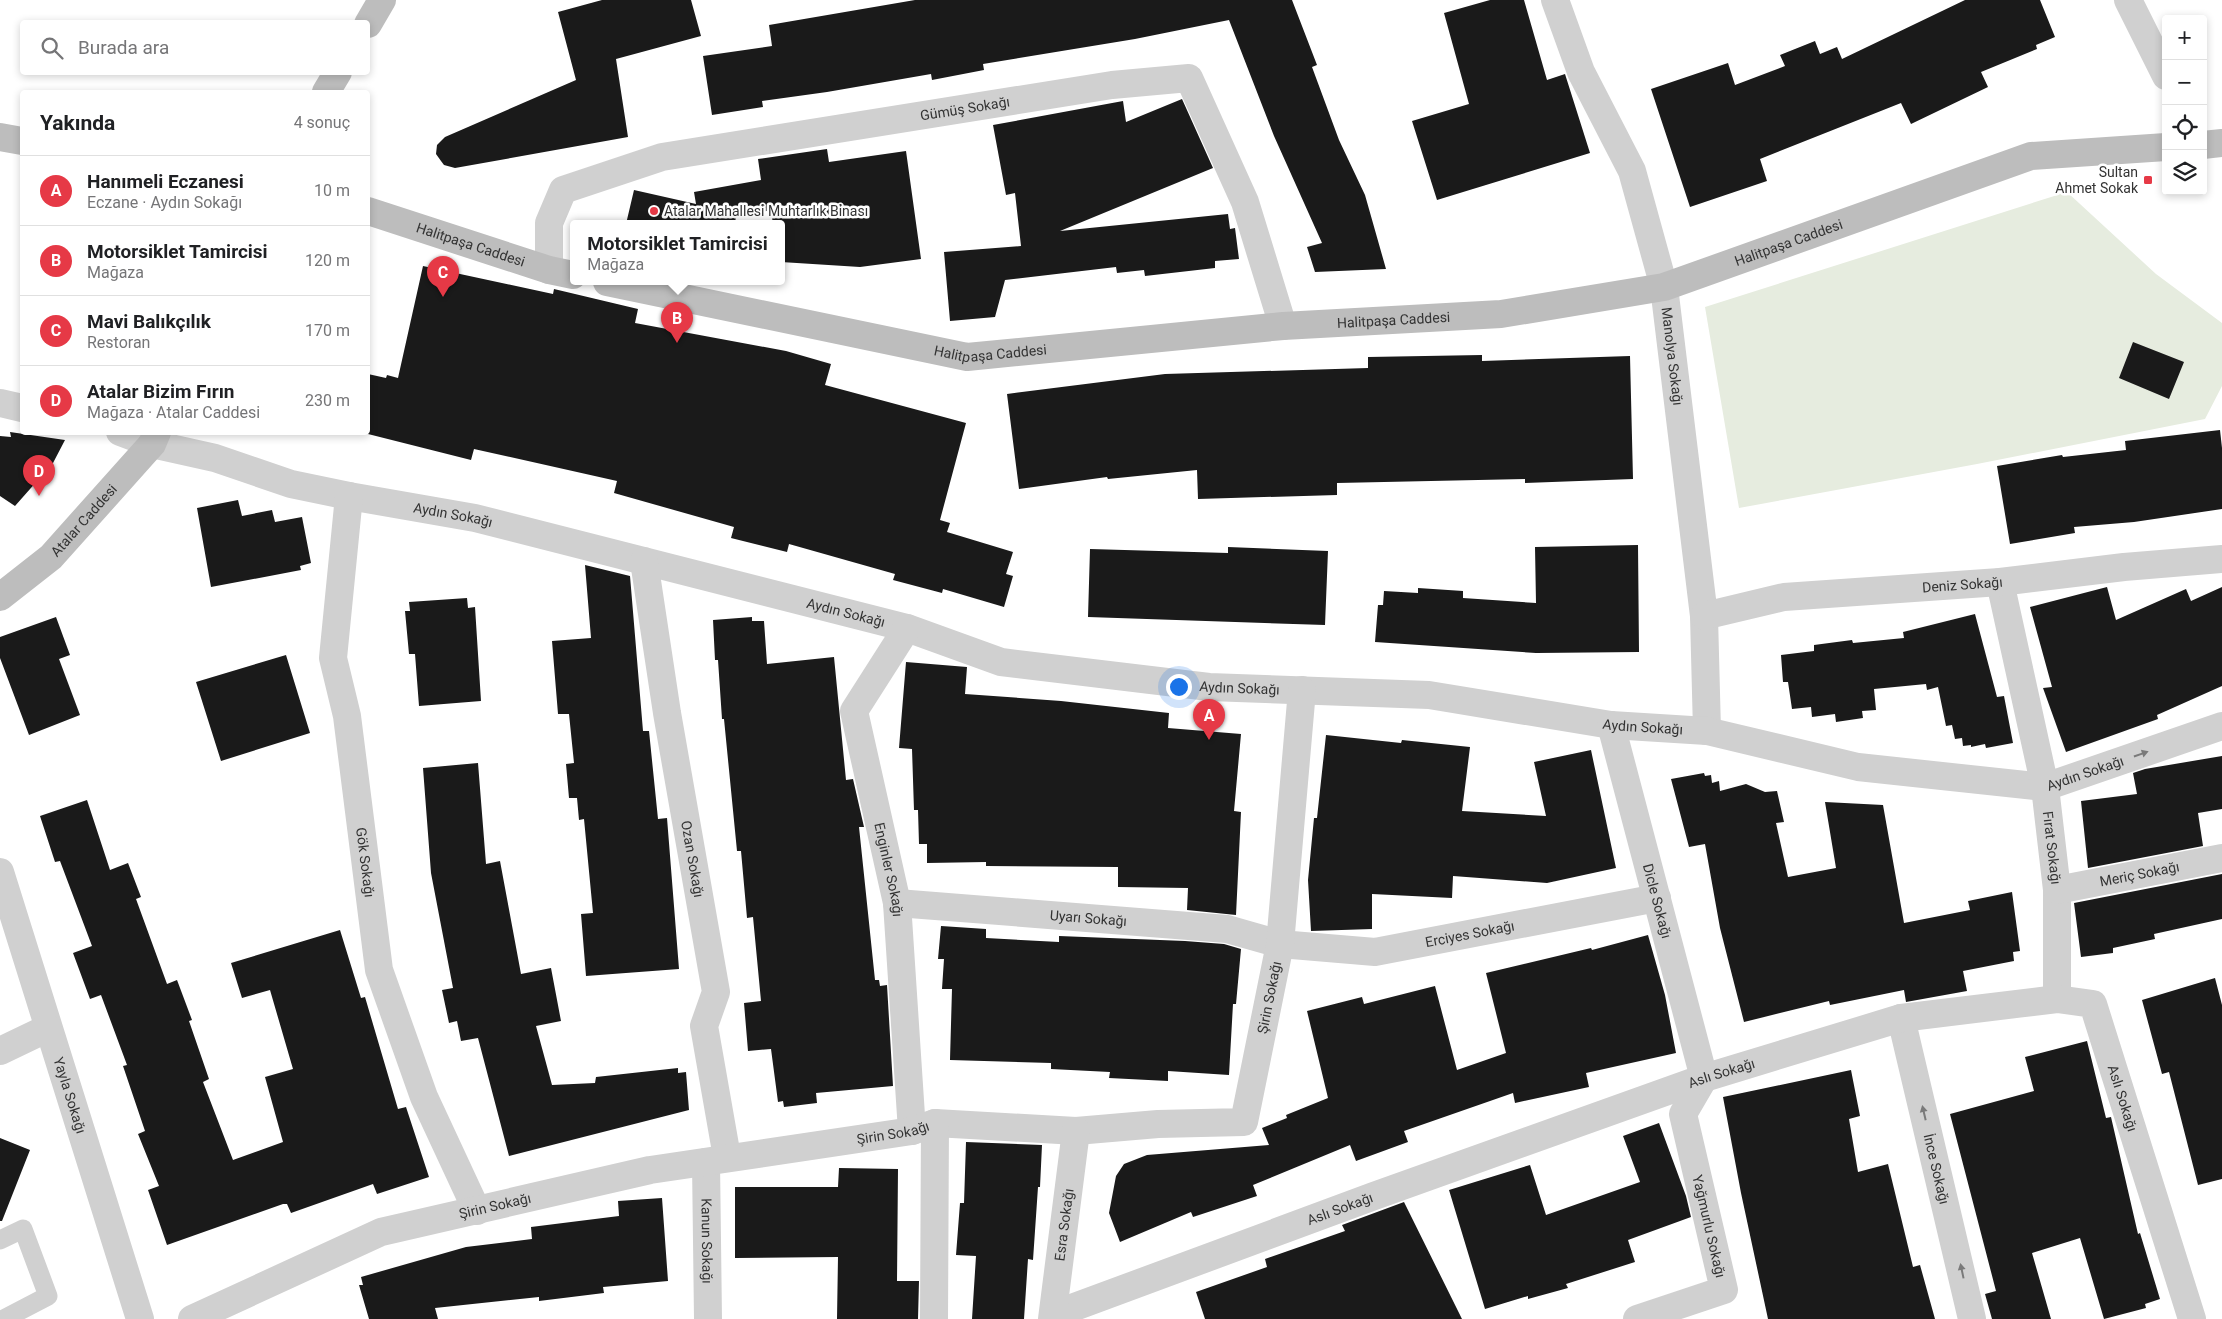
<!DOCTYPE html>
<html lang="tr">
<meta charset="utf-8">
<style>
body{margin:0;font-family:Roboto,sans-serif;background:#f2f2f2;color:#202124}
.controls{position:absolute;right:15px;top:15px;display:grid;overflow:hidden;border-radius:5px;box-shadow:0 2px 8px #0003}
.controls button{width:45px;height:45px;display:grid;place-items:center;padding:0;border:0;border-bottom:1px solid #e0e0e0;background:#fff;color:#202124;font:25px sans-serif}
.you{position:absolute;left:1178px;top:686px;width:18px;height:18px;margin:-12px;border:4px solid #fff;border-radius:50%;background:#1a73e8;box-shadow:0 0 0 8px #1a73e833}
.badge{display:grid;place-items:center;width:32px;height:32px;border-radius:50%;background:#e63946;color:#fff;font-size:16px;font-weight:700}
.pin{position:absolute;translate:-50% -41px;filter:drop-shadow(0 1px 2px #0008)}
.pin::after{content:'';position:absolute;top:26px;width:18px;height:15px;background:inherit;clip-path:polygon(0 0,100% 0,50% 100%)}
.popup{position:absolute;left:570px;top:220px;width:215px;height:65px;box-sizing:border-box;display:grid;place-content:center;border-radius:5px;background:#fff;filter:drop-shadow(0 1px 4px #0005);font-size:16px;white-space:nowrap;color:#757577}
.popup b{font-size:19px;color:#202124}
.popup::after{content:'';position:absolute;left:50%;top:100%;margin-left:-10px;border:10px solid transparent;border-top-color:#fff}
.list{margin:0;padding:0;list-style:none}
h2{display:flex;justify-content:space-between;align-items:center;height:65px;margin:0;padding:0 20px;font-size:21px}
h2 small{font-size:16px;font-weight:400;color:#757577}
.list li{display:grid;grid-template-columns:32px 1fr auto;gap:15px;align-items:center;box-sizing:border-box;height:70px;padding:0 20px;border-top:1px solid #e0e0e0}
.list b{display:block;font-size:19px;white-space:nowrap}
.list p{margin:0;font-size:16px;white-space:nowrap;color:#757577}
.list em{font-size:16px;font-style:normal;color:#757577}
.icon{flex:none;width:28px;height:28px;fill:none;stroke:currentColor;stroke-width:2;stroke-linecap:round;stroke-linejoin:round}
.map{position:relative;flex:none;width:2222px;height:1319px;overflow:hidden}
.search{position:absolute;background:#fff;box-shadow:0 2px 8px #0003;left:20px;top:20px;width:350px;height:55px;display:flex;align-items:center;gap:12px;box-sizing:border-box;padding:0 18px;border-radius:5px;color:#757577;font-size:19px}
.panel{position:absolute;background:#fff;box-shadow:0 2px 8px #0003;left:20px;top:90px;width:350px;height:345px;border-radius:5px}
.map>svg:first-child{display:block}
.green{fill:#e6ecdf}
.building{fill:#1a1a1a}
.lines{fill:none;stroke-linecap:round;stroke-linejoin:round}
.lane{stroke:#d0d0d0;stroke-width:19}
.street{stroke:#d0d0d0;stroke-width:28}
.secondary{stroke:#bdbdbd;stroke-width:28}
.oneway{fill:#7a7a7a}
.poi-dot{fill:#e63946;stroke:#fff;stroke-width:2}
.labels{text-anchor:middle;stroke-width:5;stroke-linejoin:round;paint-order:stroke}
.street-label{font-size:14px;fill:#333;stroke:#fff}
.poi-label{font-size:14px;fill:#333;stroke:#fff;text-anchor:end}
</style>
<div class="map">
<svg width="2222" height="1319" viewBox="0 0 2222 1319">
<rect width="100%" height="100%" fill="#fff"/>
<path class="green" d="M 2067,192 L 2156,274 L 2222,323 L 2222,386 L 2205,419 L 1977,464 L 1739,508 L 1705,307 Z"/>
<path class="building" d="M 602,0 L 691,0 L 701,36 L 616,59 L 628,137 L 455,168 L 444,165 L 441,161 L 436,154 L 437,145 L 445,137 L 576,80 L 558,12 Z
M 915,0 L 1292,0 L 1317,65 L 1312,67 L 1339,140 L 1365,195 L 1386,269 L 1315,272 L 1307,247 L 1322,243 L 1274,136 L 1229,20 L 1135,39 L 983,64 L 984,70 L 932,80 L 931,74 L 827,92 L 762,101 L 763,107 L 712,115 L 703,56 L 772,46 L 769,25 Z
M 1490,0 L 1524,0 L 1547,80 L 1565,74 L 1590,153 L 1437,200 L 1412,121 L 1469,104 L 1444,13 Z
M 1965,0 L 2040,0 L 2055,37 L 2036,45 L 2037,49 L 1981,72 L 1988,87 L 1911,124 L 1901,103 L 1760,159 L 1767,181 L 1690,207 L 1651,89 L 1728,63 L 1735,85 L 1785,66 L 1780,55 L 1815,41 L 1820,54 L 1837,47 L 1842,59 Z
M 1182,99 L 1213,168 L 1060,231 L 1228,214 L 1230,229 L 1235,228 L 1239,259 L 1215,261 L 1215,268 L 1145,276 L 1144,270 L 1117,273 L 1116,267 L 1005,280 L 995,317 L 950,321 L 944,252 L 1021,246 L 1015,193 L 1006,195 L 993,125 L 1123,101 L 1126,122 Z
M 827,149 L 829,162 L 906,151 L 921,259 L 860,267 L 781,262 L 781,224 L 772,224 L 773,210 L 736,216 L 735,224 L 626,224 L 634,190 L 696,204 L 694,192 L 761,180 L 758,159 Z
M 423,266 L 553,294 L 554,289 L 638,309 L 635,323 L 786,351 L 831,364 L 825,385 L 966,423 L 940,520 L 950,523 L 947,532 L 1013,552 L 1006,574 L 1013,576 L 1004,607 L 943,589 L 942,593 L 893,580 L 895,574 L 789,544 L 787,552 L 731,538 L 734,527 L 614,493 L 617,481 L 474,449 L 471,460 L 368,434 L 368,374 L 386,378 L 387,375 L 398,378 Z
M 2133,342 L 2184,362 L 2169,399 L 2119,378 Z
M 1482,355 L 1482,361 L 1630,356 L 1633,479 L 1525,483 L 1525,479 L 1337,483 L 1337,495 L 1198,499 L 1197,470 L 1108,479 L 1107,477 L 1019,489 L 1007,394 L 1165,374 L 1368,368 L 1368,357 Z
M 2220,430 L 2222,448 L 2222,509 L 2134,522 L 2074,527 L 2075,533 L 2010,544 L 1997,466 L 2062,455 L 2063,457 L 2126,450 L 2125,441 Z
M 10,432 L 65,440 L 53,463 L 15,506 L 0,496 L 0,436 L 11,437 Z
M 238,500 L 242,516 L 272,510 L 275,522 L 302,517 L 311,563 L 300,566 L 301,570 L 211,587 L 197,508 Z
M 1638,545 L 1639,652 L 1536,653 L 1375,642 L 1378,605 L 1383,605 L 1384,591 L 1418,593 L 1418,588 L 1463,591 L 1463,598 L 1536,603 L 1535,547 Z
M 1228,547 L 1328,551 L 1325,625 L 1088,617 L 1090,549 L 1228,553 Z
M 585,565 L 630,576 L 643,731 L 649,731 L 658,819 L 667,818 L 679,969 L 586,976 L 581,914 L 593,913 L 584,819 L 579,820 L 577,798 L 569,798 L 566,764 L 574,763 L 569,714 L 558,714 L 552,641 L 591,638 Z
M 2107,587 L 2116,620 L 2186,589 L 2191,601 L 2222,587 L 2222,686 L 2157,715 L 2158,719 L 2066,752 L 2043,688 L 2052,687 L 2030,607 Z
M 467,598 L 468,608 L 475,607 L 481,701 L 419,706 L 415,654 L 409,654 L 405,611 L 410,611 L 409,602 Z
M 1975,614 L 1997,697 L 2004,696 L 2013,743 L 1986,748 L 1985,744 L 1971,747 L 1971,745 L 1963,746 L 1962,738 L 1955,739 L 1952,725 L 1946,726 L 1938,687 L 1927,690 L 1926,684 L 1874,689 L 1876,710 L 1862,711 L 1863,718 L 1836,722 L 1835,714 L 1812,717 L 1811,707 L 1792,709 L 1788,682 L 1783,682 L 1781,655 L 1814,651 L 1814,645 L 1852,640 L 1853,643 L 1904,638 L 1903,632 Z
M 56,617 L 70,655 L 59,659 L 80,715 L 29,735 L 0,658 L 0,637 Z
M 752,617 L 752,621 L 764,621 L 767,664 L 834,657 L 846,780 L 853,779 L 864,827 L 859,827 L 875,980 L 879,980 L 880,986 L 887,985 L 893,1086 L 816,1093 L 817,1103 L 784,1107 L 783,1101 L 778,1102 L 771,1049 L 748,1051 L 744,1003 L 761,1001 L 753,917 L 747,918 L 741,851 L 737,851 L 724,719 L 722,719 L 718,660 L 715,660 L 713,620 Z
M 286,655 L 310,733 L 221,761 L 196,682 Z
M 906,662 L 967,667 L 965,694 L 1061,701 L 1169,713 L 1168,728 L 1241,734 L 1234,811 L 1241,812 L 1236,915 L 1187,910 L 1188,888 L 1118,887 L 1118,867 L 986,866 L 986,862 L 927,863 L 927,844 L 919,844 L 918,810 L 914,810 L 912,749 L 899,748 Z
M 1326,735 L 1401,743 L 1402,740 L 1470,747 L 1462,811 L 1546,816 L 1534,762 L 1591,750 L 1616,868 L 1547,883 L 1453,876 L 1452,898 L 1372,894 L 1372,929 L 1311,931 L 1308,880 L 1314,818 L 1317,818 Z
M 2222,756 L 2222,809 L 2198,813 L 2203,846 L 2088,868 L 2081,801 L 2137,794 L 2133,773 L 2145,769 Z
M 478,763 L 486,864 L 500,861 L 521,974 L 551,968 L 561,1021 L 536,1026 L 552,1085 L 595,1083 L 596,1077 L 678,1068 L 678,1073 L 686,1072 L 689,1110 L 509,1156 L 478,1038 L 461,1041 L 457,1021 L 449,1023 L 442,990 L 453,988 L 431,873 L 423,768 Z
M 1704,773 L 1705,776 L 1711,775 L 1712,783 L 1719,781 L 1720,791 L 1746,784 L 1765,792 L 1777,791 L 1784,822 L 1776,823 L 1788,877 L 1836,868 L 1825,802 L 1883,805 L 1904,923 L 1970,910 L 1968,901 L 2012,892 L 2020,951 L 2013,952 L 2014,961 L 1963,971 L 1967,991 L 1906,1002 L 1904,990 L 1830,1005 L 1829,1001 L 1744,1022 L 1720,928 L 1705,844 L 1689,847 L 1671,779 Z
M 87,800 L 110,870 L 128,863 L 141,897 L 136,899 L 167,984 L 177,980 L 192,1020 L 189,1021 L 209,1079 L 203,1082 L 233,1160 L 283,1142 L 265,1077 L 293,1069 L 270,990 L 242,998 L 231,963 L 340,930 L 361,998 L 365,997 L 398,1109 L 406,1107 L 429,1177 L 377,1194 L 373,1184 L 291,1213 L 287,1204 L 283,1204 L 167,1245 L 148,1190 L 159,1186 L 138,1134 L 145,1131 L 123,1066 L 127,1065 L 101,995 L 90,999 L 73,953 L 92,946 L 60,861 L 55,862 L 40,816 Z
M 2222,874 L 2222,919 L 2154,934 L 2155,939 L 2113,948 L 2113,953 L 2081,957 L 2074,903 Z
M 941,926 L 986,929 L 986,938 L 1059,942 L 1059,936 L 1185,941 L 1224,944 L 1241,949 L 1236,1004 L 1233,1004 L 1229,1075 L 1168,1071 L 1168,1081 L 1109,1078 L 1110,1072 L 1051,1069 L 1051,1063 L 950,1060 L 952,989 L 942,989 L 944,959 L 938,959 Z
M 1648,935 L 1665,995 L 1676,1053 L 1586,1073 L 1589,1087 L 1515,1103 L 1513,1093 L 1404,1131 L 1408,1142 L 1356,1161 L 1350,1145 L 1253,1185 L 1257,1196 L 1193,1217 L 1191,1212 L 1120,1242 L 1109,1213 L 1116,1176 L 1124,1164 L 1147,1155 L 1269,1145 L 1262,1128 L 1287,1118 L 1286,1115 L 1328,1098 L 1307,1011 L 1362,997 L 1364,1004 L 1435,986 L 1457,1070 L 1506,1053 L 1486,973 L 1591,948 L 1592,950 Z
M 2215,978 L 2222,1005 L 2222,1179 L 2198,1185 L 2169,1072 L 2162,1074 L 2142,1000 Z
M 2087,1041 L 2106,1118 L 2111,1117 L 2138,1234 L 2140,1233 L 2160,1299 L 2145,1304 L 2146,1308 L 2104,1319 L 2080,1238 L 2032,1253 L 2051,1319 L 1992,1319 L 1985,1294 L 1996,1291 L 1950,1114 L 2034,1091 L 2025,1057 Z
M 1851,1070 L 1860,1116 L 1849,1119 L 1858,1172 L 1888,1164 L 1913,1267 L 1920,1265 L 1935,1319 L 1768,1319 L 1741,1193 L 1723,1097 Z
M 1659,1123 L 1686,1196 L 1691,1217 L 1628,1240 L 1635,1262 L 1566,1284 L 1568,1288 L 1528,1299 L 1528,1296 L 1485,1309 L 1449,1190 L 1530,1165 L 1546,1215 L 1640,1182 L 1623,1136 Z
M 0,1138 L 30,1150 L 2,1221 L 0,1221 Z
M 966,1142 L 1042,1145 L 1040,1187 L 1038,1187 L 1033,1260 L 1028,1259 L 1024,1319 L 972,1319 L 976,1256 L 956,1255 L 960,1203 L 964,1203 Z
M 839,1168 L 898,1169 L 897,1281 L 919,1281 L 918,1319 L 837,1319 L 838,1257 L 735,1258 L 735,1187 L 838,1187 Z
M 662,1198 L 668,1281 L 603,1287 L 604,1293 L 539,1301 L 539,1297 L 435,1308 L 438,1319 L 369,1319 L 359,1285 L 363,1285 L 361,1277 L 466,1247 L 532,1239 L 531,1227 L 619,1216 L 618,1201 Z
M 1404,1202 L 1462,1319 L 1205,1319 L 1196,1292 L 1267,1267 L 1265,1259 L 1345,1231 L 1342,1225 Z"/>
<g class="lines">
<path class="lane" d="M 0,1240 L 23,1229 L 48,1296 L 4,1319"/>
<g class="street">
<path id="s1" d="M 1555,0 L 1581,72 L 1632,171 L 1664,287 L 1704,616 L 1707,731"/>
<path d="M 2128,0 L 2166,76"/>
<path id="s2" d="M 549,270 L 549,223 L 563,190 L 662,157 L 1112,85 L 1189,78 L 1245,202 L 1283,326"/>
<path d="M 0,403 L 22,408"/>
<path id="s3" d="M 120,432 L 152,444 L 215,458 L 291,484 L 349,496 L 475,518 L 907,628 L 1001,662 L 1209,687 L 1429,695 L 1611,725 L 1707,731 L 1858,767 L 2045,787 L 2222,726"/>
<path id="s4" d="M 349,496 L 333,658 L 347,716 L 379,970 L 424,1097 L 477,1211"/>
<path id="s5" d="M 644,561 L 667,713 L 716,992 L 704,1026 L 727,1157"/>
<path id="s6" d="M 2000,582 L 2045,787 L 2057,890 L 2057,999"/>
<path id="s7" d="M 1704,616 L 1784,597 L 2000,582 L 2124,567 L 2222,559"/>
<path id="s8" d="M 907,628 L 854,711 L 897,903 L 912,1131"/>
<path id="s9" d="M 1611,725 L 1704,1078 L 1683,1114 L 1724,1290 L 1637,1319"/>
<path id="s10" d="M 0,872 L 140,1319"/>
<path id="s11" d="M 2057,890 L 2222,858"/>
<path id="s12" d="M 897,903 L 1227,929 L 1280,944 L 1375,952 L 1657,898"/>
<path id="s13" d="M 1901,1018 L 1972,1319"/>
<path d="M 0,1051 L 48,1028"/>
<path id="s14" d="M 706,1162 L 708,1319"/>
<path id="s15" d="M 1053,1315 L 1374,1196 L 1704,1078 L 1901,1018 L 2057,999 L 2093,1004 L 2192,1319"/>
<path id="s16" d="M 192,1319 L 381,1232 L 650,1170 L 912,1131 L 935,1123 L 1076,1131 L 1158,1124 L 1244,1122 L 1280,944 L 1302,690"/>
<path d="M 934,1319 L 935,1123"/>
<path id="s17" d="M 1052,1319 L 1076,1131"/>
</g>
<g class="secondary">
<path d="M 368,24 L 382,0"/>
<path d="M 326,92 L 338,72"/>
<path d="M 0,137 L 22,141"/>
<path d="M 2203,145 L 2222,143"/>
<path id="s18" d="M 368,211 L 549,270 L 573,275"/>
<path id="s19" d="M 607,282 L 967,357 L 1283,326 L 1501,314 L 1664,287 L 2031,156 L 2166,147"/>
<path id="s20" d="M 0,597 L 51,557 L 152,444 L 157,432"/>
</g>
</g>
<defs><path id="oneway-solid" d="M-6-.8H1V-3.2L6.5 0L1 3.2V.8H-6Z" transform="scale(1.25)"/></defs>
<g class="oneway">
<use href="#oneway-solid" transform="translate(2141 754) rotate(-19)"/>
<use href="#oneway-solid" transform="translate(1924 1113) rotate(-103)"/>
<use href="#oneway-solid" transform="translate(1962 1271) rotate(-102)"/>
</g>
<g class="poi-dot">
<rect x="2143" y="175" width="10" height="10" rx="2.5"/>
<circle cx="654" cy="211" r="5"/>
</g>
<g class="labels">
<g class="street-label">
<text dy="5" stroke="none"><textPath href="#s2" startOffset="494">Gümüş Sokağı</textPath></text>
<text dy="5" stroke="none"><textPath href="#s19" startOffset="1201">Halitpaşa Caddesi</textPath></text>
<text dy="5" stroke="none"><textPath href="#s18" startOffset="108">Halitpaşa Caddesi</textPath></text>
<text dy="5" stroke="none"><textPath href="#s19" startOffset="796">Halitpaşa Caddesi</textPath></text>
<text dy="5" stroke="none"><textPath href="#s19" startOffset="391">Halitpaşa Caddesi</textPath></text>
<text dy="5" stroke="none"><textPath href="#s1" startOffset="378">Manolya Sokağı</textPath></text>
<text dy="5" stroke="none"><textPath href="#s3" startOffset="344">Aydın Sokağı</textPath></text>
<text dy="5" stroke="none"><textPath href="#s20" startOffset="114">Atalar Caddesi</textPath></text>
<text dy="5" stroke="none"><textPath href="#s7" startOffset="261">Deniz Sokağı</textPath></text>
<text dy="5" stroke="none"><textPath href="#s3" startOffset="749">Aydın Sokağı</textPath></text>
<text dy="5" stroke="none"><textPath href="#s3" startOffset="1152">Aydın Sokağı</textPath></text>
<text dy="5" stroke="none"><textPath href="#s3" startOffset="1558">Aydın Sokağı</textPath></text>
<text dy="5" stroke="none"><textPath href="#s3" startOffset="2008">Aydın Sokağı</textPath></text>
<text dy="5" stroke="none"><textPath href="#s6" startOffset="271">Fırat Sokağı</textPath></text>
<text dy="5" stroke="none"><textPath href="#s5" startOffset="302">Ozan Sokağı</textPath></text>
<text dy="5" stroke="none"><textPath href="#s4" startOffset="370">Gök Sokağı</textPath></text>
<text dy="5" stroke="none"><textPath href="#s8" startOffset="261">Enginler Sokağı</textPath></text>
<text dy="5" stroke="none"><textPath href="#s11" startOffset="84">Meriç Sokağı</textPath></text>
<text dy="5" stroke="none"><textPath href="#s9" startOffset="182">Dicle Sokağı</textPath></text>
<text dy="5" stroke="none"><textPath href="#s12" startOffset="192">Uyarı Sokağı</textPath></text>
<text dy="5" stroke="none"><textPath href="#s12" startOffset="578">Erciyes Sokağı</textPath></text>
<text dy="5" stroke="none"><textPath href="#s16" startOffset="1210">Şirin Sokağı</textPath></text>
<text dy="5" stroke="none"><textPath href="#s15" startOffset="711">Aslı Sokağı</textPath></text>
<text dy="5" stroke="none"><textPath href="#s10" startOffset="234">Yayla Sokağı</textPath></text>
<text dy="5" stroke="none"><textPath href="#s15" startOffset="1191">Aslı Sokağı</textPath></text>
<text dy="5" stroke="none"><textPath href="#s16" startOffset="730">Şirin Sokağı</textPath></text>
<text dy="5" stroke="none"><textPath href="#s13" startOffset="155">İnce Sokağı</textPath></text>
<text dy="5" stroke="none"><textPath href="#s16" startOffset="325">Şirin Sokağı</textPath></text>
<text dy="5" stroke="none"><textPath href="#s15" startOffset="306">Aslı Sokağı</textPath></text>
<text dy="5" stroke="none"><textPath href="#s17" startOffset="95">Esra Sokağı</textPath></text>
<text dy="5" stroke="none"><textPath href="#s9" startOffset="522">Yağmurlu Sokağı</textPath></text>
<text dy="5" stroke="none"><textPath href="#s14" startOffset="79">Kanun Sokağı</textPath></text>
</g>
<g class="poi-label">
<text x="2138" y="177">Sultan<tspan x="2138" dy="16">Ahmet Sokak</tspan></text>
<text x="664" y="216" text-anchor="start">Atalar Mahallesi Muhtarlık Binası</text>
</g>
</g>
</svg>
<div class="controls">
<button>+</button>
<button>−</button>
<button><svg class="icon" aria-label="locate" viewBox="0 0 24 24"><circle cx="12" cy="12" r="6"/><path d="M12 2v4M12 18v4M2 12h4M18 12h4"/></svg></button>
<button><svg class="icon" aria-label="layers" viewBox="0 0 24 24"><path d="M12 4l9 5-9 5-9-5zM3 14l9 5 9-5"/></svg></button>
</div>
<div class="you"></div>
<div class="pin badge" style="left:1209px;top:740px">A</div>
<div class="pin badge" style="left:677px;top:343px">B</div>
<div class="popup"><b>Motorsiklet Tamircisi</b>Mağaza</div>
<div class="pin badge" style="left:443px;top:297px">C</div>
<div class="pin badge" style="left:39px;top:496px">D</div>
<div class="search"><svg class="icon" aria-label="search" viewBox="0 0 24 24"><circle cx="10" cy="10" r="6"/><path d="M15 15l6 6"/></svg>Burada ara</div>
<section class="panel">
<h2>Yakında<small>4 sonuç</small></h2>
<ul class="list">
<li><span class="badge">A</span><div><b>Hanımeli Eczanesi</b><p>Eczane · Aydın Sokağı</p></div><em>10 m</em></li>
<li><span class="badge">B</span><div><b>Motorsiklet Tamircisi</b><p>Mağaza</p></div><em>120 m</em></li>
<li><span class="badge">C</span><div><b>Mavi Balıkçılık</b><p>Restoran</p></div><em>170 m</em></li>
<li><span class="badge">D</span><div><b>Atalar Bizim Fırın</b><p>Mağaza · Atalar Caddesi</p></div><em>230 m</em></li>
</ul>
</section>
</div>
